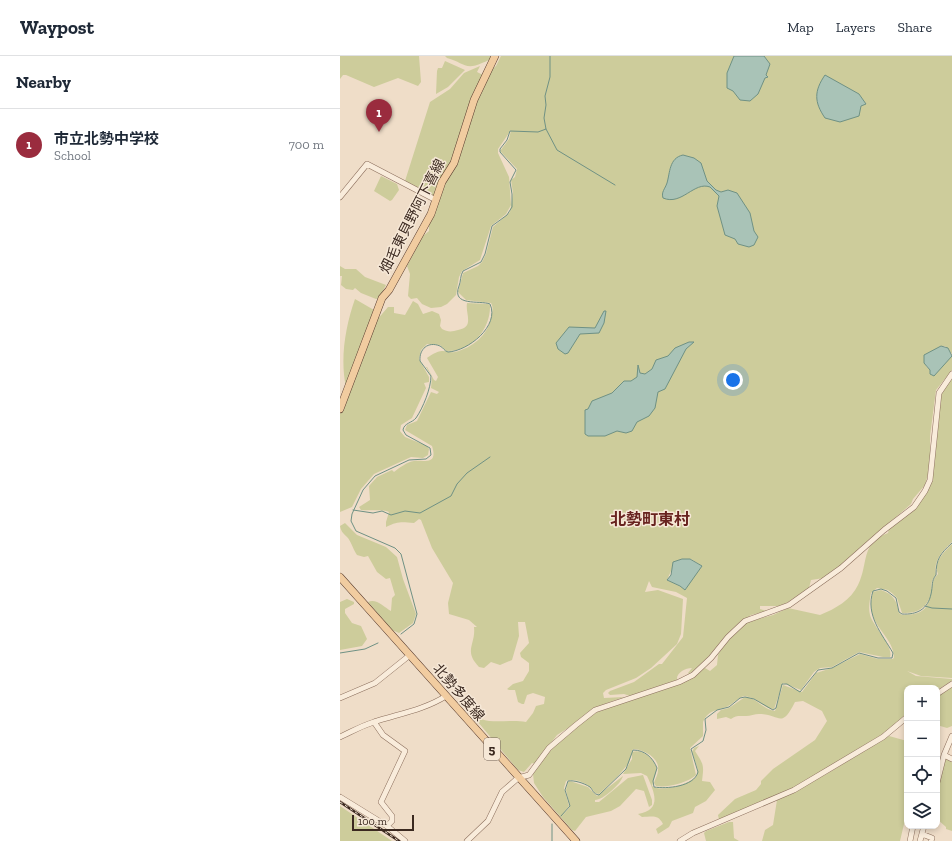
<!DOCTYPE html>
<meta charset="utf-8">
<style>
body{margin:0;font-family:"Zilla Slab","Noto Sans JP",serif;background:#f6f6f7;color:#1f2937}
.controls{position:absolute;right:12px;bottom:12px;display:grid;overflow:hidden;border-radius:8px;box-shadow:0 2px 6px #0003}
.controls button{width:36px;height:36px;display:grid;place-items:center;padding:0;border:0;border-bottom:1px solid #e0e1e3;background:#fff;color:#1f2937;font:20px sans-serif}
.scale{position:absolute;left:12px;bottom:10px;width:62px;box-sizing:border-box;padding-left:4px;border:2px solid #3b2920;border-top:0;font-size:11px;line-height:14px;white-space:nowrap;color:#3b2920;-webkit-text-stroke:3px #f6e8d7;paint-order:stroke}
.you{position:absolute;left:393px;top:324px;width:14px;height:14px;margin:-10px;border:3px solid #fff;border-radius:50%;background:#1a73e8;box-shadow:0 0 0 6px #1a73e833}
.badge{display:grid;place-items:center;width:26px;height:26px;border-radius:50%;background:#9a2c3e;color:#fff;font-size:13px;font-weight:700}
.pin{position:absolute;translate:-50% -33px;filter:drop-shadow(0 1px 2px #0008)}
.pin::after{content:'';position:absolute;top:21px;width:14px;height:12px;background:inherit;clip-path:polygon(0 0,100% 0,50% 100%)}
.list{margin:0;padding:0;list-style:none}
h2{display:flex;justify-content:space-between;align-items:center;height:52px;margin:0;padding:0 16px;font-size:17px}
h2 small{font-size:13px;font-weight:400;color:#747a83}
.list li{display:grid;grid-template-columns:26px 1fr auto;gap:12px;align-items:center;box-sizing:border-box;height:72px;padding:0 16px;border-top:1px solid #e0e1e3}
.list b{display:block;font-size:15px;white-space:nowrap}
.list p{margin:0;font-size:13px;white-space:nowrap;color:#747a83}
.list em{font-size:13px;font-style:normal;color:#747a83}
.icon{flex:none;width:22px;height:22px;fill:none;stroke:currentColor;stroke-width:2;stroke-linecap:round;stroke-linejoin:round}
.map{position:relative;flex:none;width:612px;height:785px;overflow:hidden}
header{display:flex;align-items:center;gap:24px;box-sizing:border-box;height:56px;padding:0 20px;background:#fff;border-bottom:1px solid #e0e1e3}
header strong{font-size:19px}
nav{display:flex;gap:22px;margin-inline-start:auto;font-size:14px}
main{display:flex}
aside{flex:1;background:#fff}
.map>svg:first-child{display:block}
.green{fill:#cdcc9b;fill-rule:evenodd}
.water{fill:#a9c3b7;stroke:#6f9184}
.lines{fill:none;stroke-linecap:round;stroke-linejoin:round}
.stream{stroke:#6f9184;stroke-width:1}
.minor-casing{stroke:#8b6e5c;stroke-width:6}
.major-casing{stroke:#593d30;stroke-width:8}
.minor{stroke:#f9ecdb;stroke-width:5}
.major{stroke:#f1cca0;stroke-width:7}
.rail-casing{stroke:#3b2920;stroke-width:2.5}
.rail{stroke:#f6e8d7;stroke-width:1;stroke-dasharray:3;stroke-linecap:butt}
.labels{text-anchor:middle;stroke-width:3;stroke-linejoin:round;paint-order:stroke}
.shield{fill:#f6e8d7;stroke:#736257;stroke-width:1}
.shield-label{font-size:13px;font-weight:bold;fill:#3b2920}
.street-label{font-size:14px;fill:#3b2920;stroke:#f6e8d7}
.quarter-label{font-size:16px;font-weight:bold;fill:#68231f;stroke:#f6e8d7}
</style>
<header>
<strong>Waypost</strong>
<nav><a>Map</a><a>Layers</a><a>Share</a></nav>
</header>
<main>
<aside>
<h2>Nearby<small></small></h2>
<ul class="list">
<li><span class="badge">1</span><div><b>市立北勢中学校</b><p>School</p></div><em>700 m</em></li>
</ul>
</aside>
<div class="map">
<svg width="612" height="785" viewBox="0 0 612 785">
<rect width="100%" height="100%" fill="#efddc8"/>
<path class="green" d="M 0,0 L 79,0 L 81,26 L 78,30 L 58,22 L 34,31 L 6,19 L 3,19 L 0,23 Z
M 105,0 L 153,0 C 150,4 147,5 142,7 C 125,15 123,6 107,2 Z
M 161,0 L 612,0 L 612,298 L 605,290 L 601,290 L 586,310 L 590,314 L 612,300 L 612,314 L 596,334 L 590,380 L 590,411 L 585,429 L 573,443 L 571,448 L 501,509 L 484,522 L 471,524 L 469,532 L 442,550 L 420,550 L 420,553 L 427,555 L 411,559 L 404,564 L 369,602 L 349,618 L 348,617 L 352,612 C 345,612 336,617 337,624 L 290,640 L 284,638 L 270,639 L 268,637 L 270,635 L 294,626 L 319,608 L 322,608 L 343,581 L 347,542 L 336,536 L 312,531 L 309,525 L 305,536 L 318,534 L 343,543 L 341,578 L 337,588 L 311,612 L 296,622 L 266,634 L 263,637 L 264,642 L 284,641 L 267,647 L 248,656 L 231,670 L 217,679 L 195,708 L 192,707 L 184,716 L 178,714 L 138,666 L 141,663 C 155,668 171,663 186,666 L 193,657 L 196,650 L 204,648 L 205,641 L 193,637 L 187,639 L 184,648 L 182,648 L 178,646 L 175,634 L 169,634 L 167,633 L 173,628 L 183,625 L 189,615 L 189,607 L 181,601 L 180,597 L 189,587 L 185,566 L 178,566 L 179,580 L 172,604 L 160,609 L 151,606 L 144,612 L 139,611 C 123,594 136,589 134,571 L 137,571 L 129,564 L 109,558 L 108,547 L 113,527 L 92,492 L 81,464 L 79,463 L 74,467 C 62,466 58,465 46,471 L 46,466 L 49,456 C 43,453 30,455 21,454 L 19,451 L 30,444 L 29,430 L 37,421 L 52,414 L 54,416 C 59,412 67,406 74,405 C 85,404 98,409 92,390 L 65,374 L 67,369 L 77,365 L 91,336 L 97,338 L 99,336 L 91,332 L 92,321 L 86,311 L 87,311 L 94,324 L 96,325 L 98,321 L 87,302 C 89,300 99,294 103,295 C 107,295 110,297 115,296 C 132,292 148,279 151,262 C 152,257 154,252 151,247 L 126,244 L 118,236 L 123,217 L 138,210 L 142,206 L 146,198 L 153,171 L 170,156 L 173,137 L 171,124 L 175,121 L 177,113 L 160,95 L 169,83 L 171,74 L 158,93 L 158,97 L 169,121 L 171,149 L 166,158 L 151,170 L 140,204 L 122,215 L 119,221 L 116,239 L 107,248 L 101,251 L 91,252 L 82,248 L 77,242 L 71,243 L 68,240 L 70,218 L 67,210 L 83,180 L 89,175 L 89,169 L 136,46 L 150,15 L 156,10 ZM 342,503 L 351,503 L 362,510 L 347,529 L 346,533 L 327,524 L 335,506 Z
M 105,5 L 125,14 L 108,31 L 96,38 L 97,15 L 98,12 L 102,12 Z
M 140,10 L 137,16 L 143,19 L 112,106 L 95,140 L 92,140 L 65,125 L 90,46 L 110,33 L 124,17 Z
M 41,120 L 57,128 L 59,134 L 52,144 L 50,145 L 34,135 Z
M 0,210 L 5,213 L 16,213 L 25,221 L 46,229 L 39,242 L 36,243 L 21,237 L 15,232 L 13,234 L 6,233 L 1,229 L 2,220 L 0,220 Z
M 15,243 L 34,254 L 6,331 C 0,304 5,271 15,243 Z
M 73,245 L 78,248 L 83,258 L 92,255 L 99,258 L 101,264 L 100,270 L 102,273 C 107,276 112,276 118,274 C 135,271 125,258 127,247 L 148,248 L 150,249 C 151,273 132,296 106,295 L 100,289 L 87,288 L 81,294 L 79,303 L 89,321 L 89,326 L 84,327 L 86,332 L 72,362 L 61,369 L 60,375 L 65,381 L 87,390 L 89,393 L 88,399 L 83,402 L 71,401 L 34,418 L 21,433 L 12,451 L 0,456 L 0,358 L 36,265 L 48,251 L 54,251 L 54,257 L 65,259 Z
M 612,321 L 612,486 C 602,495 593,505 596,519 C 590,525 592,529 591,537 C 588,552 576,558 562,557 L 557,542 L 553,538 L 548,534 L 537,532 L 531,537 C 530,544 528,551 530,559 C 533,570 554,591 550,601 L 543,601 L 519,596 L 492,611 L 480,612 L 474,616 L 461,634 L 443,627 L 434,653 C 424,653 417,641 404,640 C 398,642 395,646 390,649 C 380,655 369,652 363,666 L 363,680 L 350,692 L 356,719 C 347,727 328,732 316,730 L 314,727 C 315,723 318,719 318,714 C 320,702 303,693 293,693 L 289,707 L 277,721 L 259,738 L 255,737 C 251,729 236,721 226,725 L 224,732 L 229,750 L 222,760 L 230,751 L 226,734 L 228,726 L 230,725 L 248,731 L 257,740 L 283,720 C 281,728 263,744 255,744 L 255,746 L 259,746 L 288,722 L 303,719 L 312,744 L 312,749 L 309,751 L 304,735 L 296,733 L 280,750 L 271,755 L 246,761 L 235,775 L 232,774 L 203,741 L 194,727 L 193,718 L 211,693 L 224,681 L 229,679 L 236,671 L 257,656 L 353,620 L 365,612 L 370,615 L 377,609 L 378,599 L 381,593 L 391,581 L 407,566 L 433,559 L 448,552 L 480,559 C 495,553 511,544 518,529 C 529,507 520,487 548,477 L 549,473 L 578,449 L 587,436 L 594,410 L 601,338 Z
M 5,467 L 17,479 L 46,491 L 57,501 L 63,523 L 76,558 L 73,567 L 59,577 L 52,574 L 28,546 C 36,542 44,551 51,555 L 52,542 L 55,539 L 50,522 L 46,523 L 37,516 L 28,500 L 24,501 L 17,499 C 14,495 11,486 8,482 C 4,478 1,476 0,470 Z
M 612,488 L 612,622 L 581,620 L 567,615 L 576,620 L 612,623 L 612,625 L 597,634 L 597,632 L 567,632 L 567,657 L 546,676 L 473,721 L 453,732 L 379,764 L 378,759 L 395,743 L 416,734 L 421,728 L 421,725 L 433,713 L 475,684 L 487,665 L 482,655 L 463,645 L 455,646 C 441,674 440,658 419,658 C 415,658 410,660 406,660 C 400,660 396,659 391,663 L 386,661 L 377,663 L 377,658 L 381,654 L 389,652 L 405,641 C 416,641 423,654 435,655 L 443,629 L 462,636 L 476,617 L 492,612 L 520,598 L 538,603 L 552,603 L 554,602 C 554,578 523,569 533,536 L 541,534 C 553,538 557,545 559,557 L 562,559 C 590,559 588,548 593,526 C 593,523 596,521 598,518 C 593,506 604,496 612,488 Z
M 7,543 L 14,546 L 14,548 L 5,553 L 5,557 L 12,567 L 21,570 L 27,583 L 22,590 L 0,594 L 0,546 Z
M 612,630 L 612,670 L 607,672 L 597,669 L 597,641 Z
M 549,680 L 567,685 L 567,768 L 564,768 L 560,785 L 422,785 L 425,774 L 433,769 L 437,744 L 485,719 Z
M 359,690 L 355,695 C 364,709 364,709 362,725 L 370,726 L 375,734 L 366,745 L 355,751 L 353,757 L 332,765 L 329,771 L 318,778 L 316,773 L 323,768 C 318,758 312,761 302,761 L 298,758 C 322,754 315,737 307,720 L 301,717 L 283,718 L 292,703 L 292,696 C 303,692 314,703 317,713 L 312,730 C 322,737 348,728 356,721 L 358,714 L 352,696 L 354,692 Z
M 604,702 L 612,704 L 612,775 L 606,773 L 606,771 L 597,763 L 597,731 Z
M 0,750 L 52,785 L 0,785 Z
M 389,766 L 393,766 L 394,782 L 399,785 L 366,785 L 364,777 L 366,775 Z"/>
<path class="water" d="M 394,0 L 424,0 L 430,8 L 426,19 L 428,21 L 425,22 L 418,38 L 410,45 L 400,44 L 393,35 L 387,32 L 387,17 Z
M 485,19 L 519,38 L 526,48 L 521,50 L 519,60 L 500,66 L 485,62 C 474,46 474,35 485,19 Z
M 343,99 L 354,102 L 361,107 L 367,125 L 376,134 L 381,136 L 388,134 L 397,137 L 410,157 L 414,175 L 418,181 L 414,189 L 409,191 L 398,188 L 395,183 L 385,179 L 377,150 L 379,140 L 370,131 C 354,125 342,150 323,142 C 321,136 325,133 327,127 C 330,117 329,102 343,99 Z
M 264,255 L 266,255 L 264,267 L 259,277 L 240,278 L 228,297 L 225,298 L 218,293 L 216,287 L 229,271 L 255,272 Z
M 349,286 L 354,286 L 346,293 L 325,333 L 318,336 L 315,352 L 309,360 L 297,366 L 292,375 L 286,377 L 277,375 L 265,380 L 248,380 L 245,378 L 245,354 L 248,353 L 252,345 L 272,337 L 284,325 L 291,325 L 297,321 L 298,309 L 300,317 L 305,318 L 312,313 L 316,304 L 328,300 L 335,292 Z
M 601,290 L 608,292 L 612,300 L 594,320 L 590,318 L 590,314 L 584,307 L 584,299 Z
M 342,503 L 350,503 L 362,510 L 345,534 L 340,530 L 327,524 L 331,519 L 333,506 Z"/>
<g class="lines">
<path class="stream" d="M 206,73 L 217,94 L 275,129
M 13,454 L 33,457 L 42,455 L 51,459 L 65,455 L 80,457 L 111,440 L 117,428 L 127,417 L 150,401
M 585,550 L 592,552 L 612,553
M 61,578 L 74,568 L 77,558 L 61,498 L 55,492 L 16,475 L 11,465 L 12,458 L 23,434 L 35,420 L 69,404 L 86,403 L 91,399 L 90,392 L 66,379 L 63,374 C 64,367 72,367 76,362 C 83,352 91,332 91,320 L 80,305 C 79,293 88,285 100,290 C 104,292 104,295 108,296 C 128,295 160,270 150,248 C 140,244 111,251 119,230 C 121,225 120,220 123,215 L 141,206 L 145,198 L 152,170 L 167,159 L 172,151 L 172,138 L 170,126 L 176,114 L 160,96 L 160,93 L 167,84 L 170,75 L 198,76 L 206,73 L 204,62 L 206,49 L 205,40 L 210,21 L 210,0
M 0,597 L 25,593 L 38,587
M 221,760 L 230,750 L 225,734 L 228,725 C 234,724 244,727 250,731 C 253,734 253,738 259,739 L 286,713 L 293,694 C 305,694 313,702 317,712 L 313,725 L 314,731 C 326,733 354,731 358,716 L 351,693 L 363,685 L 366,674 L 365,663 L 377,654 L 389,651 L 400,642 L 405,641 L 414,643 L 433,654 L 436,652 L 442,628 L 447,628 L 460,636 L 478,614 L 492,612 L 519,597 L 538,602 L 552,602 L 553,597 C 542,578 525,559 533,535 L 541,533 L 547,535 L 556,542 L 559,556 L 562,558 C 577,559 588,553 591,538 C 593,530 591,525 596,519 C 596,503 600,498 612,487
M 212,768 L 212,785"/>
<g class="minor-casing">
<path id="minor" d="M 0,141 L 27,108 L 96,144
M 597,638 L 612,628
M 0,642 L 35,627 L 70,599
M 34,666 L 43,679 L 65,695 L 41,746 L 52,760 L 52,765 L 47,770
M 0,681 C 11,676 21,670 34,666 C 58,658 84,654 106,640
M 604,699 L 612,703
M 597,727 L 604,699 L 612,680
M 0,741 L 47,770 L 65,785
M 582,778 L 592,782 L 591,785
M 127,785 L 148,765 L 162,736 L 178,722 L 189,719 L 209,692 L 236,669 L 255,654 L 339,626 L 353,619 L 371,602 L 388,581 L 405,565 L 449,549 L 501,512 L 544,474 L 574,451 L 585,435 L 590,424 L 599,337 L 612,318
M 340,785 L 353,777 L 454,734 L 543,681 L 567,661
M 570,785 L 573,770
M 580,785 L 584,770"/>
</g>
<g class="major-casing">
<path id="major" d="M 0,353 L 42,242 L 49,234 L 91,158 L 102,126 L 114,107 L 134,44 L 155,0
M 0,521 L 236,785"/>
</g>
<use href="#minor" class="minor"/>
<use href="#major" class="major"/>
<g class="rail-casing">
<path id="rail" d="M 0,746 L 59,785"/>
</g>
<use href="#rail" class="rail"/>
</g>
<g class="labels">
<rect class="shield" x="144" y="682" width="16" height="22" rx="3"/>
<g class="shield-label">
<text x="152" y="698">5</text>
</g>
<g class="street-label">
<text transform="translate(72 160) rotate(-63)" y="5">畑毛東貝野阿下喜線</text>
<text transform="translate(119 636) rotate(49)" y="5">北勢多度線</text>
</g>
<g class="quarter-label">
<text x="310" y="469">北勢町東村</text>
</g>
</g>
</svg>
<div class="controls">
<button>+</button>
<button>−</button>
<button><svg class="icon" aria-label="locate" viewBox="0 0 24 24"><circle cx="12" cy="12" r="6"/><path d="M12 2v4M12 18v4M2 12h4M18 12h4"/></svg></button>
<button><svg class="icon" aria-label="layers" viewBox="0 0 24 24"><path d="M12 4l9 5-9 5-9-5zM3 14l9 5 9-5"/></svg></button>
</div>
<div class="scale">100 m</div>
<div class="you"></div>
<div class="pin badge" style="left:39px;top:76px">1</div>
</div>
</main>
